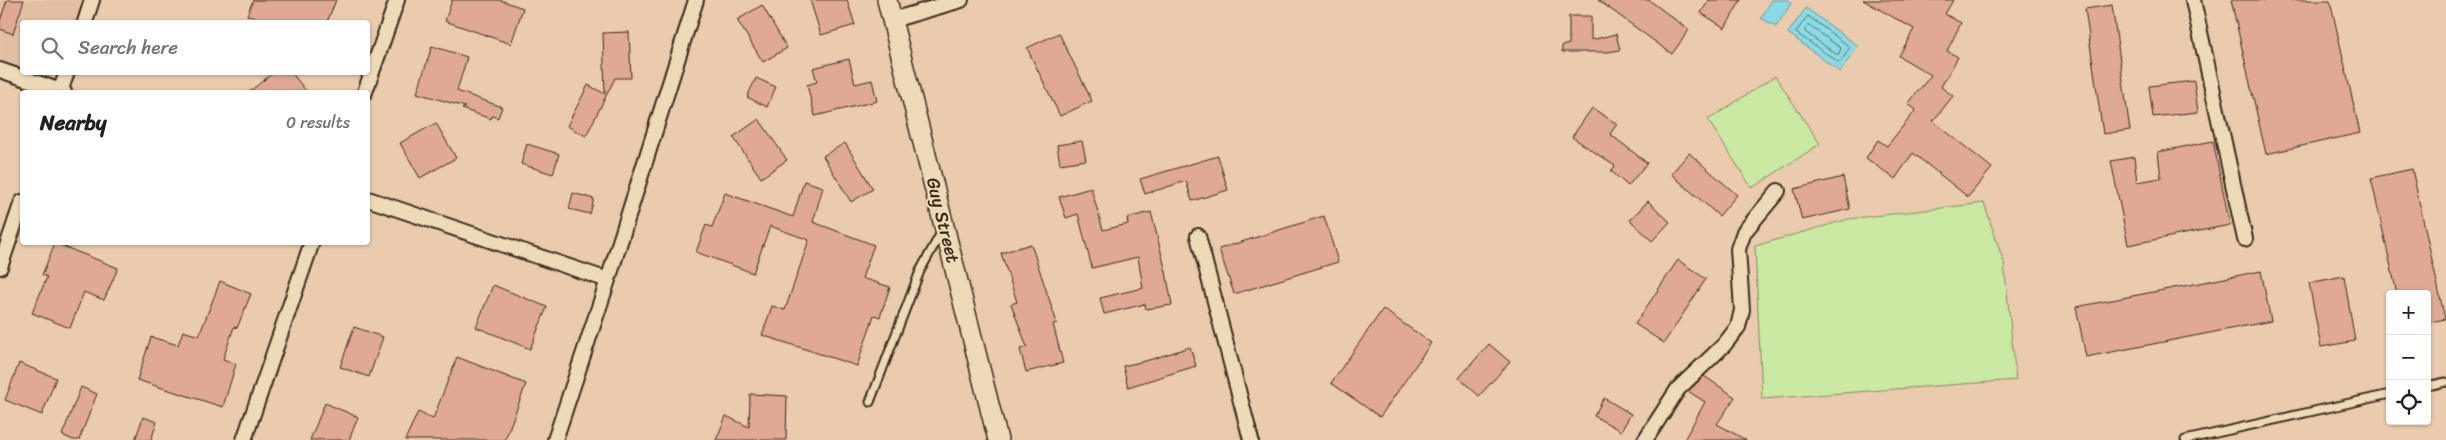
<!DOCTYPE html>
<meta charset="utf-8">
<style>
body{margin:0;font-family:Sriracha,sans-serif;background:#f6f6f6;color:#202124}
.controls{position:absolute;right:15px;bottom:15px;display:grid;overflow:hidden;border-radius:5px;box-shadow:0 1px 4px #0004}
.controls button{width:45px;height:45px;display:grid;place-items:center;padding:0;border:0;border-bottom:1px solid #e0e0e0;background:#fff;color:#202124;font:25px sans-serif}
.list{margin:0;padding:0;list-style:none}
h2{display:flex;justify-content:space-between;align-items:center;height:65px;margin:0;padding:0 20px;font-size:21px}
h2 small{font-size:16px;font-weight:400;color:#757577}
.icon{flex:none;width:28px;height:28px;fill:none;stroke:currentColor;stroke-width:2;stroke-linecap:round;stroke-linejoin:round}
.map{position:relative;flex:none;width:2446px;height:440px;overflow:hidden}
.search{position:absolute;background:#fff;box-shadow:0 1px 4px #0004;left:20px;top:20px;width:350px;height:55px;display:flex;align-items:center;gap:12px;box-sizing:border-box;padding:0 18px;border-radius:5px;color:#757577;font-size:19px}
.panel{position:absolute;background:#fff;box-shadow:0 1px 4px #0004;left:20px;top:90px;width:350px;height:155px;border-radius:5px}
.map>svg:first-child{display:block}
.built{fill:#e4bea3}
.green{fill:#caeaa3;stroke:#828a60}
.water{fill:#8adbe5;stroke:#6a9495}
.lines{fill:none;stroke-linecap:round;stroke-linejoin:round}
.shore{stroke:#5b716e;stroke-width:1}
.building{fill:#dfa995;stroke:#3b2a1e}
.lane-casing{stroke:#3b2a1e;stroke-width:11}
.street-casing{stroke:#3b2a1e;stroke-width:18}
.secondary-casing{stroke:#3b2a1e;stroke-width:22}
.lane{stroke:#eedab8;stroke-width:7}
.street{stroke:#eedab8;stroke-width:14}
.secondary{stroke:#eedab8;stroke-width:19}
.labels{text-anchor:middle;stroke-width:4;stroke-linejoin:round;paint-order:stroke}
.street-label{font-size:18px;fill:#3b2a1e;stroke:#eedab8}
</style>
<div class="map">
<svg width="2446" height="440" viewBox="0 0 2446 440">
<rect width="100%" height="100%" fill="#eacbae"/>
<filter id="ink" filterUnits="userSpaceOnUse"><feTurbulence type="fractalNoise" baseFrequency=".02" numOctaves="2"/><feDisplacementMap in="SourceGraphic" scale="10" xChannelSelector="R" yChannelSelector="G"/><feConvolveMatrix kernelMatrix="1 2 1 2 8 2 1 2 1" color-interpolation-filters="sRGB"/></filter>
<g filter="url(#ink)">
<path class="built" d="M 0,0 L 92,0 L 85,22 L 22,22 L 22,72 L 67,73 L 61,91 L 0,70 Z"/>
<path class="green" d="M 1775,76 L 1820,144 L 1752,188 L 1708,120 Z
M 1984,203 L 2004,263 L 2016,380 L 1762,399 L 1755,246 L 1849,219 Z"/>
<path class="water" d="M 1772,0 L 1788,0 L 1792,2 L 1776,27 L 1761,18 Z
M 1806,8 L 1858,46 L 1840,72 L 1788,33 Z"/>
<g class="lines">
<path class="shore" d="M 1808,16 L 1850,47 L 1840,63 L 1796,33 Z
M 1808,25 L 1841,48 L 1839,54 L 1836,54 L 1805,32 Z"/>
</g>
<path class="building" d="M 7,0 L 24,0 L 13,34 L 0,29 L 0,21 Z
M 253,0 L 336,0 L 327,22 L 267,22 L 247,15 Z
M 452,0 L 500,0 L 523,8 L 511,44 L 445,21 Z
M 810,0 L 847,0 L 855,25 L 821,35 Z
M 1598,0 L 1649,0 L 1689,30 L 1672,54 Z
M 1709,0 L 1741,0 L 1725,28 L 1701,13 Z
M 1863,0 L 1953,0 L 1945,14 L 1961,23 L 1947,51 L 1958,57 L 1941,87 L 1953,96 L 1933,121 L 1992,168 L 1968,197 L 1913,153 L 1895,179 L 1866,158 L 1878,140 L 1887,146 L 1916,110 L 1908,104 L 1931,75 L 1899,56 L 1914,29 Z
M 2231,0 L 2330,0 L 2360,133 L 2266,154 Z
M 762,5 L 787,48 L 763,62 L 737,20 Z
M 2112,5 L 2130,130 L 2103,134 L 2085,9 Z
M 1569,16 L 1591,16 L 1591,40 L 1616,34 L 1620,50 L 1608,52 L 1562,52 L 1562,46 L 1569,44 Z
M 629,32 L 631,78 L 615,78 L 586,136 L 567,126 L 588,85 L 605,94 L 603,33 Z
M 1059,33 L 1092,101 L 1060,116 L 1027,48 Z
M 432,46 L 467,57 L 457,91 L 502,107 L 498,118 L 492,116 L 491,119 L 462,109 L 465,107 L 417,93 Z
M 849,59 L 855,84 L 872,80 L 877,101 L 815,116 L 807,85 L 817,82 L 813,68 Z
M 274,72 L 291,72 L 307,92 L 249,92 Z
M 756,78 L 776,87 L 767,107 L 747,97 Z
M 2194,81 L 2198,112 L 2153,117 L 2149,86 Z
M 1592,108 L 1617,124 L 1610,134 L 1647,163 L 1628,186 L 1611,171 L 1615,166 L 1572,137 Z
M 759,119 L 787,160 L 761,178 L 733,137 Z
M 436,123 L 456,158 L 420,178 L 400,143 Z
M 1082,141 L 1086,160 L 1060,164 L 1057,145 Z
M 2213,141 L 2230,225 L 2128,245 L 2111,161 L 2134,157 L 2137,182 L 2161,178 L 2158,152 Z
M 845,143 L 873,189 L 851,202 L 823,156 Z
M 527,144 L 559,154 L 553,174 L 521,164 Z
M 1689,153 L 1737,195 L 1719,216 L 1671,174 Z
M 1218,156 L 1228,190 L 1192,201 L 1186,181 L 1145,194 L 1140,179 Z
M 2412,169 L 2445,319 L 2427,323 L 2427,294 L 2397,294 L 2371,178 Z
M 1843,177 L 1850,209 L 1802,220 L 1794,189 Z
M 804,181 L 823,187 L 813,222 L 874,245 L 862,278 L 890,287 L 880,317 L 874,315 L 857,366 L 762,335 L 772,306 L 785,310 L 809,240 L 770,226 L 753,273 L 696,252 L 706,225 L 712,227 L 725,193 L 793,217 Z
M 1091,188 L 1103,230 L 1128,224 L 1127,218 L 1151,212 L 1166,272 L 1172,305 L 1146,309 L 1145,304 L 1104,314 L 1100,298 L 1143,288 L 1138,257 L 1092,268 L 1078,214 L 1066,218 L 1059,197 Z
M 573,193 L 594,199 L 590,214 L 569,209 Z
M 1648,201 L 1670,222 L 1652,241 L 1630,220 Z
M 1324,216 L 1338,262 L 1234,294 L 1219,249 Z
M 55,243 L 118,268 L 104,300 L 84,292 L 70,328 L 32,313 L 47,277 L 42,275 Z
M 1031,244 L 1057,323 L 1053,324 L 1063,363 L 1026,372 L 1020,349 L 1027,347 L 1011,304 L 1017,302 L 1001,253 Z
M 1678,260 L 1706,279 L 1664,343 L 1635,324 Z
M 2261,271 L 2271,321 L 2086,357 L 2076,307 Z
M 2344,276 L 2355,341 L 2321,347 L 2309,283 Z
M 220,281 L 251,294 L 237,328 L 234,327 L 223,359 L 236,364 L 223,407 L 137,380 L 151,337 L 178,345 L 183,331 L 199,336 Z
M 493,285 L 547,307 L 530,349 L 476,327 Z
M 1383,309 L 1431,343 L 1380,417 L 1331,383 Z
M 354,327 L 383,337 L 369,377 L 340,367 Z
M 1489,344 L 1510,362 L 1479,396 L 1459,378 Z
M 1190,347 L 1196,366 L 1128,387 L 1123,366 L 1149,360 Z
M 457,357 L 526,384 L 505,440 L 405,440 L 418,412 L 433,419 Z
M 19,363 L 56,378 L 42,415 L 5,400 Z
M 1704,376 L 1735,397 L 1717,424 L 1746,440 L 1684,440 L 1705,402 L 1688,391 Z
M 81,387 L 97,394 L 79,440 L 73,440 L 62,435 Z
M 750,394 L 787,396 L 786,440 L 716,440 L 726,416 L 749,427 Z
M 1604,398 L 1631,414 L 1621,431 L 1594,416 Z
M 325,403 L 358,417 L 349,440 L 310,440 Z
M 143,417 L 157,422 L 151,440 L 135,440 Z"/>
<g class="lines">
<g class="lane-casing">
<path id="lane" d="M 2427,386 L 2446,382
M 870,402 L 920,271 L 942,231
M 2185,440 L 2390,394"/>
</g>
<g class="street-casing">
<path id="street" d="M 2193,0 L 2245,239
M 892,20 L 961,0
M 85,22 L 92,0
M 0,70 L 64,92
M 60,92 L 67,72
M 365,92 L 397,0
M 368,199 L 608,280
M 1198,236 L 1251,440
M 0,267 L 22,202
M 244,440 L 312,242
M 555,440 L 608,280 L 696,0
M 1645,440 L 1678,389 L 1724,345 L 1738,327 L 1742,310 L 1738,249 L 1744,232 L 1778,191"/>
</g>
<g class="secondary-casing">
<path id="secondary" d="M 887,0 L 998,440"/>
</g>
<use href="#lane" class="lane"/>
<use href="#street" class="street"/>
<use href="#secondary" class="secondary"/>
</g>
</g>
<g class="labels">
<g class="street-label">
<text transform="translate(943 220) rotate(76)" y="6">Guy Street</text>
</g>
</g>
</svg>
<div class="controls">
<button>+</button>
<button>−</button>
<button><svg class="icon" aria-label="locate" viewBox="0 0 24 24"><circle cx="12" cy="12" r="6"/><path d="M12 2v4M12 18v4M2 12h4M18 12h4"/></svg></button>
</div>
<div class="search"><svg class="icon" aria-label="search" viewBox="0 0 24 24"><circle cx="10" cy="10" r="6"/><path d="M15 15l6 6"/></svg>Search here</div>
<section class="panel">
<h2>Nearby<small>0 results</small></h2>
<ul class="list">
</ul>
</section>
</div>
